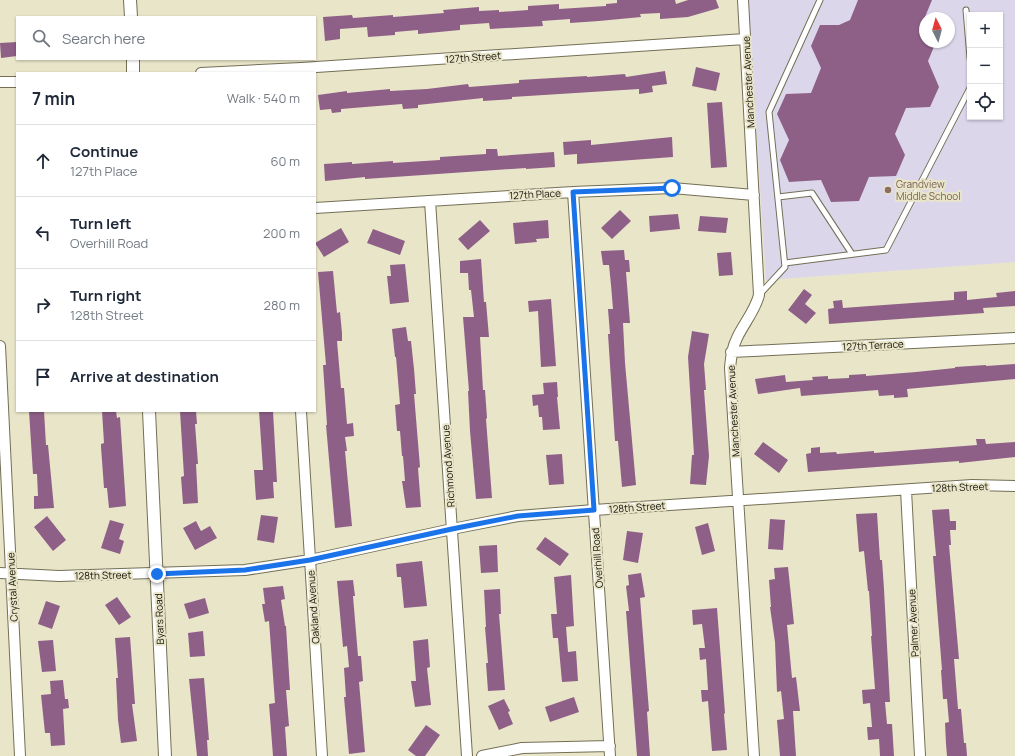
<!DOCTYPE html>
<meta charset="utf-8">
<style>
body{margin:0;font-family:Manrope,sans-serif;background:#f2f2f3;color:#1f2937}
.controls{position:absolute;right:12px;top:12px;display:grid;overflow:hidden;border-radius:0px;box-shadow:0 1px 3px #0004}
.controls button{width:36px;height:36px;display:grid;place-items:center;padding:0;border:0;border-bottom:1px solid #e0e1e3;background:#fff;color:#1f2937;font:20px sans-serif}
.compass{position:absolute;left:919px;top:12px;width:36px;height:36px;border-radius:50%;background:#fff;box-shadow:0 1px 3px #0004;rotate:354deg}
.stop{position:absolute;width:12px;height:12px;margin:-9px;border:3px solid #1a73e8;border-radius:50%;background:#fff}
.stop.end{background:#1a73e8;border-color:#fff;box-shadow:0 1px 4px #0008}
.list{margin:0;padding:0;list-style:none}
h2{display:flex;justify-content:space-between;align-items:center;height:52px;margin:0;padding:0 16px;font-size:17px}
h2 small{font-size:13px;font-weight:400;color:#747a83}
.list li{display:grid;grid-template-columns:26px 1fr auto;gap:12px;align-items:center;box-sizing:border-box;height:72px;padding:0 16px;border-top:1px solid #e0e1e3}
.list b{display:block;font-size:15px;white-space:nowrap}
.list p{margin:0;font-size:13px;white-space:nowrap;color:#747a83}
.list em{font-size:13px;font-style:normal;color:#747a83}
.icon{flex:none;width:22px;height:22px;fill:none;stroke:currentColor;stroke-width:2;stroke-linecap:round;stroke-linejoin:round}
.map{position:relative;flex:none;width:1015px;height:756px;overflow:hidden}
.search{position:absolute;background:#fff;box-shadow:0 1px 3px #0004;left:16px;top:16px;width:300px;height:44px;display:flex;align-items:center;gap:10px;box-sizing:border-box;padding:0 14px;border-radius:0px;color:#747a83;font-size:15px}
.panel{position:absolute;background:#fff;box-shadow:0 1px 3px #0004;left:16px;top:72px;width:300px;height:340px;border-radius:0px}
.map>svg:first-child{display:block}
.education{fill:#dcd6eb;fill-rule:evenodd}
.building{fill:#8e6087}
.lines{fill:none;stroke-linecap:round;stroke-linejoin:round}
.service-casing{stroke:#736f56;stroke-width:7}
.minor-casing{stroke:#736f56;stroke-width:12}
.tertiary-casing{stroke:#736f56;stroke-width:14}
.service{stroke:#fff;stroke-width:5}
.minor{stroke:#fff;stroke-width:10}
.tertiary{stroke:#fff;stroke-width:12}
.route{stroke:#1a73e8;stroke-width:5}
.education-dot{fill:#8d6e63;stroke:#e9e5c9;stroke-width:1.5}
.labels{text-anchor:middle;stroke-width:4;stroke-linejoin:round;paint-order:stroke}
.street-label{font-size:10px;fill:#121107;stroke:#e9e5c9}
.education-label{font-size:10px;fill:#785e54;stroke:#e9e5c9;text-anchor:start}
</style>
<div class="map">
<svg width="1015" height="756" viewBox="0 0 1015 756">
<rect width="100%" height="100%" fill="#e9e5c9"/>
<path class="education" d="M 748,0 L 1015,0 L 1015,262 L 766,280 ZM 970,15 L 1000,15 L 1000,117 L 970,117 ZM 925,18 L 949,18 L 949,42 L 925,42 Z"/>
<path class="building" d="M 617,0 L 675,0 L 676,4 L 688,0 L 716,0 L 719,8 L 688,17 L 660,19 L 660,13 L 640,14 L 641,17 L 599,21 L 570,23 L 570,19 L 542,21 L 543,26 L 490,29 L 489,23 L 460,25 L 460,30 L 418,34 L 418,30 L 395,32 L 395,35 L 368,37 L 367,27 L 340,29 L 340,39 L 325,41 L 323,17 L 352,15 L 353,18 L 393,15 L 393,17 L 444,13 L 443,10 L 479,7 L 479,11 L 499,10 L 499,12 L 528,10 L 528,6 L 559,4 L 559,9 L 606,6 L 606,4 L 617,3 Z
M 858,0 L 932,0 L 925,17 L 925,42 L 936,42 L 928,61 L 939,87 L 930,107 L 906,108 L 895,134 L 905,155 L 896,176 L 869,177 L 859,201 L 831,202 L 821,180 L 789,182 L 780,160 L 789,140 L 777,114 L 786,94 L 811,93 L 821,68 L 811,46 L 820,25 L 839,25 L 850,20 Z
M 17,42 L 17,56 L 1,58 L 0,43 Z
M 696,67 L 720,73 L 716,91 L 692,86 Z
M 665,71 L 667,84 L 652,86 L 653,92 L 639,94 L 639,89 L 512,97 L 512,99 L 483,101 L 483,98 L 418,105 L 418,108 L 403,109 L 402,104 L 341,109 L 341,112 L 332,113 L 331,109 L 320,110 L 318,95 L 347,91 L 347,93 L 390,89 L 390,91 L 427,89 L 468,84 L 469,87 L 519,83 L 519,80 L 587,76 L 587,77 L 625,74 L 626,77 Z
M 722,102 L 727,167 L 711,168 L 707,103 Z
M 672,137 L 673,157 L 577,164 L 577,154 L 564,155 L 563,142 L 591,140 L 591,145 Z
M 486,149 L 497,149 L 498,156 L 554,152 L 555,167 L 526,169 L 526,168 L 365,179 L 365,177 L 325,181 L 324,164 L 352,162 L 352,164 L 393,161 L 393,163 L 440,160 L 440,157 L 486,154 Z
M 620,210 L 631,221 L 612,239 L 601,228 Z
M 678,214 L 680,229 L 650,232 L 649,216 Z
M 700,216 L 728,218 L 726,233 L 698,231 Z
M 480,220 L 490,231 L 468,250 L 458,239 Z
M 548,220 L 549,238 L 536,239 L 537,242 L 515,244 L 513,223 Z
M 341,228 L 349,242 L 324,257 L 315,243 Z
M 373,229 L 405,241 L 400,255 L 367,243 Z
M 624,250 L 625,260 L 629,260 L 630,272 L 626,272 L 630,323 L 623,323 L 625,363 L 636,485 L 622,487 L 618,441 L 615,441 L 608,334 L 610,334 L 608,309 L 613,309 L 611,285 L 609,265 L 603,265 L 601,251 Z
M 731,252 L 733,275 L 719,276 L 717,253 Z
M 481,259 L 484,302 L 486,302 L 489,337 L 480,337 L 483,390 L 485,390 L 487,418 L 486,419 L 492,498 L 476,499 L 470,431 L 468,391 L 469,391 L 463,317 L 474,317 L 471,290 L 469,290 L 468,273 L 460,273 L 460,261 Z
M 405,264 L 409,302 L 390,304 L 387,276 L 391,276 L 390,265 Z
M 333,271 L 337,313 L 340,312 L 342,333 L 342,341 L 337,341 L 341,388 L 344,388 L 347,424 L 353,423 L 354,436 L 345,437 L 347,451 L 345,451 L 352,526 L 335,528 L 326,425 L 327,425 L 323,365 L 326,365 L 318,272 Z
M 804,289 L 812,295 L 805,304 L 816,313 L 806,324 L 788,310 Z
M 967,291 L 967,300 L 997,297 L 996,293 L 1015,291 L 1015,306 L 983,308 L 984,313 L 829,324 L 828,309 L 834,308 L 833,301 L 842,300 L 843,308 L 870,306 L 954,300 L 954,292 Z
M 551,299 L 556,366 L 541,367 L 538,311 L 529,312 L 528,301 Z
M 406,327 L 408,341 L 411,341 L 414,369 L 416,394 L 414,394 L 420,467 L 418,468 L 421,507 L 406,508 L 402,481 L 405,481 L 403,456 L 402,456 L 400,431 L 397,431 L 395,405 L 400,404 L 396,357 L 395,357 L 392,329 Z
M 692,331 L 709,334 L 704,364 L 706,390 L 704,390 L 709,456 L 706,485 L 690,484 L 692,455 L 694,455 L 688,357 Z
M 1015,364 L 1015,379 L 907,389 L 908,397 L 894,398 L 894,395 L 879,396 L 878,390 L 801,396 L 800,388 L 758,394 L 755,379 L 785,375 L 786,382 L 813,380 L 812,377 L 828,376 L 828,379 L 849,378 L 849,375 L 866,374 L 866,376 L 916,372 L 955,368 L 955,367 L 986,365 L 986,366 Z
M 557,382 L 558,397 L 557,397 L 560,429 L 543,430 L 542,417 L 539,417 L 538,405 L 533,406 L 532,395 L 544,394 L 543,383 Z
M 29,411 L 44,411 L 46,445 L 48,445 L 54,508 L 34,509 L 34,496 L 38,496 L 37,474 L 33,474 Z
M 102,411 L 116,411 L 117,418 L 120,417 L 126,506 L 109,508 L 107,488 L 104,488 L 101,447 L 101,444 L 104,443 Z
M 180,411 L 196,411 L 197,424 L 195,424 L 198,464 L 196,464 L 198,503 L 183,504 L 181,477 L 184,476 Z
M 259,411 L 273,411 L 277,482 L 273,482 L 274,498 L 256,500 L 254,470 L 263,470 Z
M 976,439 L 985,439 L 986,444 L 1015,442 L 1015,457 L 959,463 L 959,461 L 808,472 L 806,454 L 811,453 L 811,448 L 820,447 L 820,453 L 836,452 L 837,454 L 874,451 L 874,453 L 977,445 Z
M 763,442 L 788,460 L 779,473 L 754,454 Z
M 562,454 L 564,484 L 549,485 L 546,455 Z
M 949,509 L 950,521 L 956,521 L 956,530 L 950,530 L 951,545 L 949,545 L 959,659 L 954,659 L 958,709 L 961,709 L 964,743 L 966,743 L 967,756 L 947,756 L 946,744 L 945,723 L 949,722 L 947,699 L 943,699 L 941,670 L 942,670 L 933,556 L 936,556 L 932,510 Z
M 877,513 L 880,560 L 882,560 L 884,589 L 890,702 L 885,702 L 887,724 L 892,724 L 894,756 L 880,756 L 879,739 L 868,740 L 867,727 L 872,727 L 870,703 L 863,704 L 862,690 L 875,689 L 871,636 L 872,636 L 869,591 L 868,591 L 864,551 L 859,552 L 856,514 Z
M 261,515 L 278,517 L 274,543 L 257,540 Z
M 47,516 L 66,540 L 53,551 L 34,527 Z
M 770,519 L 785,520 L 783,550 L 768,549 Z
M 110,520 L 124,524 L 119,539 L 124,541 L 120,554 L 101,548 Z
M 196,521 L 201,531 L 210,526 L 217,538 L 195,550 L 183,528 Z
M 708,523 L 715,551 L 702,555 L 695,527 Z
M 627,531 L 643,533 L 638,563 L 623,560 Z
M 545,537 L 569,554 L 560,566 L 536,549 Z
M 497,545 L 498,572 L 481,573 L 479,546 Z
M 422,561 L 427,606 L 404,608 L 401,577 L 397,577 L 396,564 Z
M 788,567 L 794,624 L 787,625 L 792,678 L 796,677 L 800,711 L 793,711 L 796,756 L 780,756 L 777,720 L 784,719 L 781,691 L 777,692 L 775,642 L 770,607 L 771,607 L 769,580 L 775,579 L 774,568 Z
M 641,573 L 645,597 L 640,598 L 649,711 L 647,712 L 650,756 L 637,756 L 626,611 L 629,611 L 626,586 L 629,585 L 628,575 Z
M 571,575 L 574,626 L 566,627 L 568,652 L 576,651 L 578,681 L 562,682 L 558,638 L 553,638 L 551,614 L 557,614 L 554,577 Z
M 353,580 L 355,596 L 353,596 L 358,656 L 361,656 L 363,681 L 359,682 L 365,752 L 349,754 L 344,697 L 346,697 L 344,668 L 349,667 L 347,646 L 343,647 L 337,581 Z
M 283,586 L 285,599 L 281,600 L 285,626 L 286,626 L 290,690 L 286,690 L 289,726 L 285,727 L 287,756 L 273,756 L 269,704 L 275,703 L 269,621 L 265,622 L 262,604 L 265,604 L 263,588 Z
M 500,589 L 501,614 L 499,614 L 505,690 L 488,691 L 486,663 L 488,663 L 485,627 L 486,627 L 484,590 Z
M 117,597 L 131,617 L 119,625 L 105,605 Z
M 205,598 L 209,613 L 189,619 L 184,604 Z
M 46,601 L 60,606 L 52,629 L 38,624 Z
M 717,608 L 725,713 L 724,714 L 727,750 L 712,751 L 708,701 L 702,702 L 701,690 L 708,690 L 706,659 L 700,660 L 699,648 L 705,648 L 702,624 L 693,625 L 692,610 Z
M 203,631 L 205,656 L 190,657 L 188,633 Z
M 130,637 L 135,704 L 132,704 L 137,741 L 121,743 L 118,720 L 116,678 L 118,678 L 115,638 Z
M 428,639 L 430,667 L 427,668 L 431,705 L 415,707 L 411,681 L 416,681 L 413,641 Z
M 53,640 L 56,671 L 42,672 L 38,641 Z
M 204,678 L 209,740 L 207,740 L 208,756 L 197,756 L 189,679 Z
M 63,680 L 65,699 L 68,699 L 69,708 L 63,709 L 65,745 L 51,746 L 50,733 L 45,733 L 41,695 L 51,694 L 50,681 Z
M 574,697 L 579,712 L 550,722 L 545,707 Z
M 504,699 L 510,711 L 508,712 L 513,724 L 499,730 L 488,706 Z
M 426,725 L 440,735 L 425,756 L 416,756 L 408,750 Z"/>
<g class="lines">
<g class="service-casing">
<path id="service" d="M 966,10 L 970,58
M 778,197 L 812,193 L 852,254
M 785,263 L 886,250 L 970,88
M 759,295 L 785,267 L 769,112 L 820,0"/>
</g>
<g class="minor-casing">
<path id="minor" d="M 743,0 L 759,295 C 755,311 744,323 737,338 C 732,348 731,357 730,368 L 754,756
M 201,73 L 301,68 L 745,39
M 0,82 L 17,82
M 573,192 L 610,756
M 430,201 L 467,756
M 315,208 L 573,192 L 672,188 L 754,195
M 0,346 L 20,756
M 731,352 L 1015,338
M 301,411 L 322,756
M 906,490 L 920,756
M 0,573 L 59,576 L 245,570 L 310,560 L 452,529 L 518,516 L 594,510 L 972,485 L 1015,486
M 482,756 L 522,748 L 610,746"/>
</g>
<g class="tertiary-casing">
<path id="tertiary" d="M 130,0 L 131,17
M 133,59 L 133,73
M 149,411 L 165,756"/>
</g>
<use href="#service" class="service"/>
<use href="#minor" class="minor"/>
<use href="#tertiary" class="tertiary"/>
</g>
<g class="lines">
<path class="route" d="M 157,574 L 245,570 L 310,560 L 452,529 L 518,516 L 594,510 L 573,192 L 672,188"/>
</g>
<circle class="education-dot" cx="888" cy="190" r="4"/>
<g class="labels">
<g class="street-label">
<text transform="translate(473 57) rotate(-4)" y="4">127th Street</text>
<text transform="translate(748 82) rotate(-93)" y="4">Manchester Avenue</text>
<text transform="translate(535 194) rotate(-3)" y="4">127th Place</text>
<text transform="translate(873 345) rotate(-3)" y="4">127th Terrace</text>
<text transform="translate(733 411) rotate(-93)" y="4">Manchester Avenue</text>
<text transform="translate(448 466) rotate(-94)" y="4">Richmond Avenue</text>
<text transform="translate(960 487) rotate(-2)" y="4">128th Street</text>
<text transform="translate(637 507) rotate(-4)" y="4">128th Street</text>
<text transform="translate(597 558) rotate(-94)" y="4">Overhill Road</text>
<text transform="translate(103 575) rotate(-1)" y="4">128th Street</text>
<text transform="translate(12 587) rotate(-93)" y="4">Crystal Avenue</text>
<text transform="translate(313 607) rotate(-94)" y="4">Oakland Avenue</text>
<text transform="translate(159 619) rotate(-92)" y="4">Byars Road</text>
<text transform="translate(913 623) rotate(-93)" y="4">Palmer Avenue</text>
</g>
<g class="education-label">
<text x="896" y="188">Grandview<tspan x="896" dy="12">Middle School</tspan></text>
</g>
</g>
</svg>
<div class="controls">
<button>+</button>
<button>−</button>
<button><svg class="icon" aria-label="locate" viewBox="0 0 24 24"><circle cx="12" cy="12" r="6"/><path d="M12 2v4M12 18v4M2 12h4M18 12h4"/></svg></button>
</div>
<svg class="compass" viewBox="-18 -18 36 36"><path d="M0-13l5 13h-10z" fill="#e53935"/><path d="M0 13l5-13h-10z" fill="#747a83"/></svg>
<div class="stop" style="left:672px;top:188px"></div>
<div class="stop end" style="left:157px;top:574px"></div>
<div class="search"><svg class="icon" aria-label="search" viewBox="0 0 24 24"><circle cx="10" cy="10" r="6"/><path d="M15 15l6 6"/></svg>Search here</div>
<section class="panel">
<h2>7 min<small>Walk · 540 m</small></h2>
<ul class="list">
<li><svg class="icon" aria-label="ahead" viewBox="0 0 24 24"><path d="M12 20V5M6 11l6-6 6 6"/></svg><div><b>Continue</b><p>127th Place</p></div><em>60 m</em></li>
<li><svg class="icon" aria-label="left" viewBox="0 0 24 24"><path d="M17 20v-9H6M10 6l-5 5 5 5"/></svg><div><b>Turn left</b><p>Overhill Road</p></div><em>200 m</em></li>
<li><svg class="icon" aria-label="right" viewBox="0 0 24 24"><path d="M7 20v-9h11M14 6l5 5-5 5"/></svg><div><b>Turn right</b><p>128th Street</p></div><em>280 m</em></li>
<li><svg class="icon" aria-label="arrive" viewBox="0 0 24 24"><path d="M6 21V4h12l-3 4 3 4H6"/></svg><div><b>Arrive at destination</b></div></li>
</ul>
</section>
</div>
